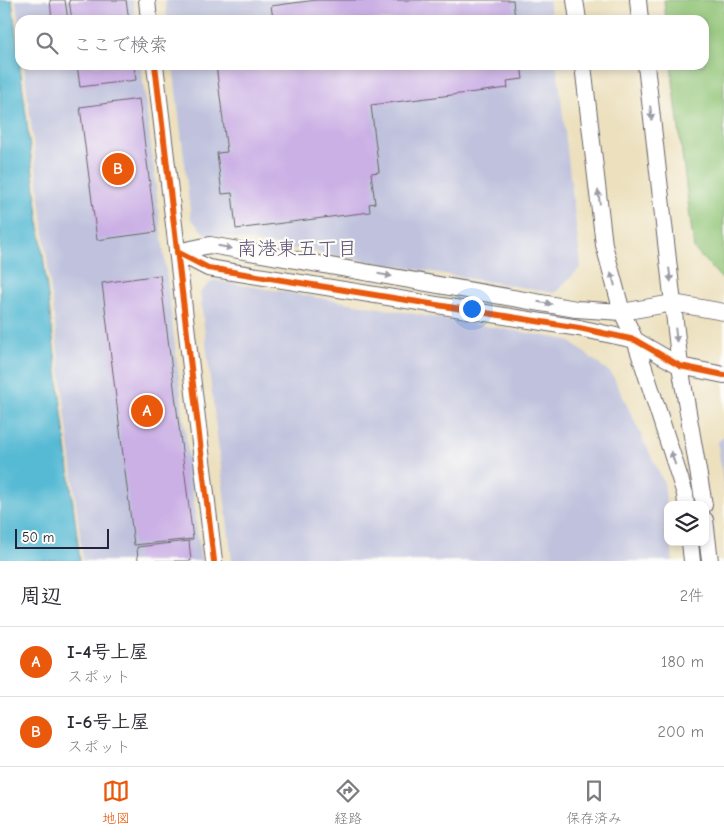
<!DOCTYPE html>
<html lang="ja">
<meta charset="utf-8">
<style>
body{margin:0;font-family:"Comic Neue","Klee One",sans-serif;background:#f7f7f7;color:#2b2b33}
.controls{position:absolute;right:15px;bottom:15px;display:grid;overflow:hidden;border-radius:10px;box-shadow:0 2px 8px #0003}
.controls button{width:45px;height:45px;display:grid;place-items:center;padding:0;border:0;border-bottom:1px solid #e1e1e2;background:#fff;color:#2b2b33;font:25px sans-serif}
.scale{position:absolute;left:15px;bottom:12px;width:94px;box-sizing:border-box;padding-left:5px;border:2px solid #22223b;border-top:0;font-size:14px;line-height:18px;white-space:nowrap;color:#22223b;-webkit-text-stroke:4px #fdfcf7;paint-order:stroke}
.you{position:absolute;left:471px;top:308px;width:18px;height:18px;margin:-12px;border:4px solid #fff;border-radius:50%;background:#1a73e8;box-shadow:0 0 0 8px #1a73e833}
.badge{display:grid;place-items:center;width:32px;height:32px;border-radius:50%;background:#ea580c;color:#fff;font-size:16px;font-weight:700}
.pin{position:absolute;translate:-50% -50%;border:2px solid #fff;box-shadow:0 1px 5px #0006}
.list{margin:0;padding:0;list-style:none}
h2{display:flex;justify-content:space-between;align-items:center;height:65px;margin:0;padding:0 20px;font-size:21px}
h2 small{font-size:16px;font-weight:400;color:#7c7c81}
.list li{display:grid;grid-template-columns:32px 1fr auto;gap:15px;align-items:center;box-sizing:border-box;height:70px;padding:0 20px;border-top:1px solid #e1e1e2}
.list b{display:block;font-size:19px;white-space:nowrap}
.list p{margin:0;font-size:16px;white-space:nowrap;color:#7c7c81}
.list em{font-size:16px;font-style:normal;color:#7c7c81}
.icon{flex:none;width:28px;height:28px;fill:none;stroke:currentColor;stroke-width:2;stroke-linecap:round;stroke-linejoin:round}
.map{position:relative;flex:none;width:724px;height:561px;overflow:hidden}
.search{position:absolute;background:#fff;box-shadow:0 2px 8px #0003;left:15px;right:15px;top:15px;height:55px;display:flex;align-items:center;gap:12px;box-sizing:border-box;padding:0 18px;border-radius:15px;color:#7c7c81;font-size:19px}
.sheet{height:205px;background:#fff}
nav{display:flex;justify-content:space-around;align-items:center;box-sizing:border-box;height:70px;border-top:1px solid #e1e1e2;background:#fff;font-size:14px;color:#7c7c81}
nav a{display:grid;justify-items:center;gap:2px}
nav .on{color:#ea580c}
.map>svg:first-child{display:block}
.industrial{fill:#c0c2dd}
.green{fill:#8fc374;stroke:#587258}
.water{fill:#56bad4;stroke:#3c6e88}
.building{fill:#cbb0e5}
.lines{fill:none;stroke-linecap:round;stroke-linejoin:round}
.minor-casing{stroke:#696469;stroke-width:18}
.minor{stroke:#fff;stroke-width:16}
.cycleway-casing{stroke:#fdfcf7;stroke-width:9}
.cycleway{stroke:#e8590c;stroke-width:6}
.oneway{fill:#9c9ca7}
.labels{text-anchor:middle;stroke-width:4.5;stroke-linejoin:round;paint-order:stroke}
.neighbourhood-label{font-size:20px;fill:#5d5476;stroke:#fdfcf7}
</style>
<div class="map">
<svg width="724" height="561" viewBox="0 0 724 561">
<rect width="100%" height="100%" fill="#fdfcf7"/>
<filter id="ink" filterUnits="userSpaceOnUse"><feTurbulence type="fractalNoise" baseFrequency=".02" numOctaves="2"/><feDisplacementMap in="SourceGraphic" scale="10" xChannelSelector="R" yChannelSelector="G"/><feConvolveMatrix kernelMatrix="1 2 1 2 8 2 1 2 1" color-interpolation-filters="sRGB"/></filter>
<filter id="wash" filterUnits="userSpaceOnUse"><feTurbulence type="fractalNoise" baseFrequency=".0096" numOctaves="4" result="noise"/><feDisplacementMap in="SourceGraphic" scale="20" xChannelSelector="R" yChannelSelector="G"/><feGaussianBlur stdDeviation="1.12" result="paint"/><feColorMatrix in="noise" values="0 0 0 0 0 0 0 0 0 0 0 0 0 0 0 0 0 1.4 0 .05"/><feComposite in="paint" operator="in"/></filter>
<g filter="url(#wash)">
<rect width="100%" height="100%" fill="#ece0be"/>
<path class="industrial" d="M 16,0 L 133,0 L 135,20 L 20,20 L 20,36 Z
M 165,0 L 549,0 L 552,20 L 167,20 Z
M 24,65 L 141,65 L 201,561 L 83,561 Z
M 173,65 L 557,65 L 581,267 L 555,293 L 204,233 L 191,219 Z
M 213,280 L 568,340 L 612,374 L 664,483 L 668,516 L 668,542 L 671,542 L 673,561 L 232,561 L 200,293 Z
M 724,436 L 724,494 L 718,442 Z"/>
<path class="green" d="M 664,0 L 724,0 L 724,281 L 694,249 L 671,65 L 704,65 L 704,20 L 666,20 Z"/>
<path class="water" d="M 0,0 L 12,0 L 80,561 L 0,561 Z"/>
<g id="blocks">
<path class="building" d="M 50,0 L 65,0 L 68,20 L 52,20 Z
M 69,0 L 126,0 L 129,20 L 72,20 Z
M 316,0 L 513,0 L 515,20 L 265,20 L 273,18 L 271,6 Z
M 77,65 L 134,65 L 136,80 L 80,87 Z
M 216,65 L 521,65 L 523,79 L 507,81 L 508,88 L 371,105 L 379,172 L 371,173 L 375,203 L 369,204 L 370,212 L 236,229 L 232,193 L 222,194 L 217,153 L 227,152 Z
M 139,99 L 156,232 L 97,240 L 80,107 Z
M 160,275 L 193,539 L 134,545 L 102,283 Z
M 189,541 L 191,561 L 138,561 L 137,547 Z"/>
</g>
</g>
<g filter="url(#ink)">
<use href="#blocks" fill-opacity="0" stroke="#696469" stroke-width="1"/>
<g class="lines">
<g class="minor-casing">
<path id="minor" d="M 147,0 L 149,20
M 575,0 L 578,20
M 638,0 L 640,20
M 155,65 L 214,561
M 583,65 L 604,245 L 622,312 L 635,340 L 685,494 L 686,505
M 646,65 L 680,366 L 704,505
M 177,252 L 208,268 L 579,328 L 635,340 L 680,366 L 724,375
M 177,252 L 210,245 L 576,309 L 622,312 L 673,303 L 724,312
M 705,520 L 710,561
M 690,542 L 692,561"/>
</g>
<use href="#minor" class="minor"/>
<g class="cycleway-casing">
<path id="cycleway" d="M 155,65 L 214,561
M 177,252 L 208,268 L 579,328 L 635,340 L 680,366 L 724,375"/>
</g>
<use href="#cycleway" class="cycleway"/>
</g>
<defs><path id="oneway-solid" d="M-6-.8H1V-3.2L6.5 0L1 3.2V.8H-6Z" transform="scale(1.25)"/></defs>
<g class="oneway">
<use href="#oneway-solid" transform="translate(651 113) rotate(83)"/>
<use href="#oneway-solid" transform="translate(599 197) rotate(-97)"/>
<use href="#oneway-solid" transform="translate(225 247) rotate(10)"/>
<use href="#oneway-solid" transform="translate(385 275) rotate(10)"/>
<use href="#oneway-solid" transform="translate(670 275) rotate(83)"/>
<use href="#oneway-solid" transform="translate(613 279) rotate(-105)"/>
<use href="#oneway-solid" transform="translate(545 303) rotate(10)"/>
<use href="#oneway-solid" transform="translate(676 335) rotate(84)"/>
<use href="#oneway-solid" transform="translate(673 458) rotate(-108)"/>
</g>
</g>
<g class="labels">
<g class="neighbourhood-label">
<text x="297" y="255">南港東五丁目</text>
</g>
</g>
</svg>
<div class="controls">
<button><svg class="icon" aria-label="layers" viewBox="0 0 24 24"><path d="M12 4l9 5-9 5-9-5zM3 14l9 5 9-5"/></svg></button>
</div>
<div class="scale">50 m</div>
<div class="you"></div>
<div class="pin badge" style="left:147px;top:411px">A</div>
<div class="pin badge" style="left:118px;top:169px">B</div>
<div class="search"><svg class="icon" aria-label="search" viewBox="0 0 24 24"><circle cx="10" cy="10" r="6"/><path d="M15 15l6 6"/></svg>ここで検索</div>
</div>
<section class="sheet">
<h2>周辺<small>2件</small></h2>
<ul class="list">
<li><span class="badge">A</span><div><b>I-4号上屋</b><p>スポット</p></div><em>180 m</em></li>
<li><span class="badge">B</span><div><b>I-6号上屋</b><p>スポット</p></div><em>200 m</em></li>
</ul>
</section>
<nav>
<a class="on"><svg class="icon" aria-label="map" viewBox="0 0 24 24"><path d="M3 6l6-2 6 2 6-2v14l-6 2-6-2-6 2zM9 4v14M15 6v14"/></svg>地図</a>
<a><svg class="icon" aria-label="directions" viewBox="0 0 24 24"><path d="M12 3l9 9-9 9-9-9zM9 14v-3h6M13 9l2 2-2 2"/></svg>経路</a>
<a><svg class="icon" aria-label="saved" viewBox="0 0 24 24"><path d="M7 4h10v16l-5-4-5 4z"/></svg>保存済み</a>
</nav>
